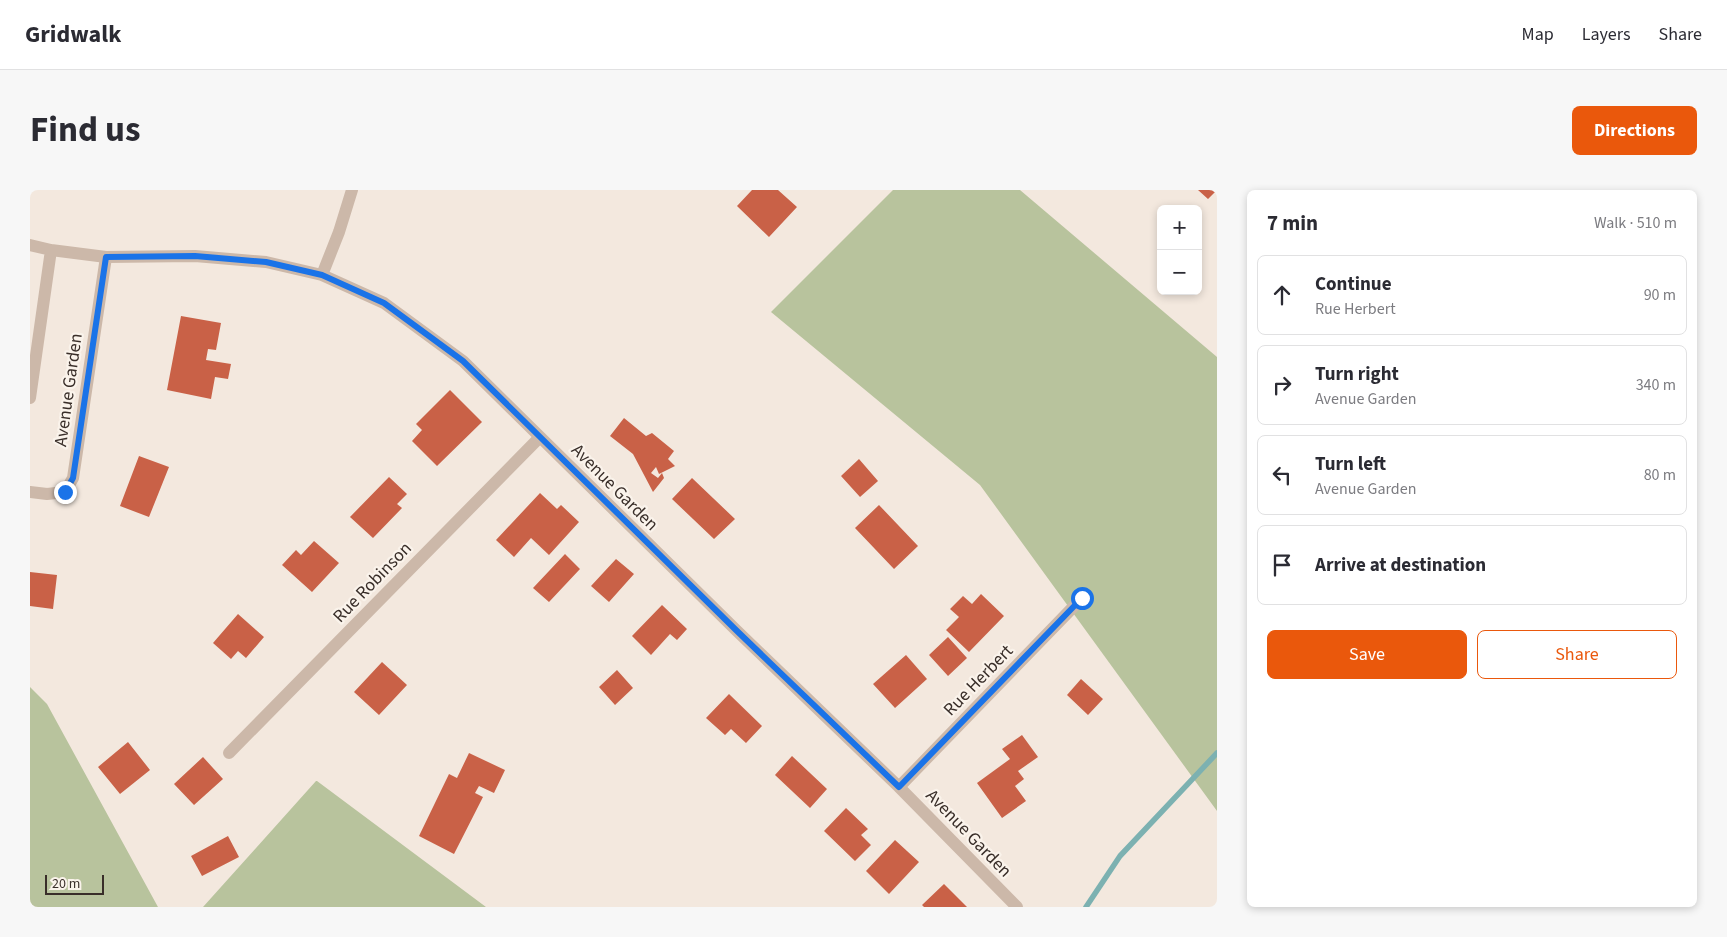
<!DOCTYPE html>
<meta charset="utf-8">
<style>
body{margin:0;font-family:"Source Sans 3",sans-serif;background:#f7f7f7;color:#2b2b33}
.controls{position:absolute;right:15px;top:15px;display:grid;overflow:hidden;border-radius:8px;box-shadow:0 2px 8px #0003}
.controls button{width:45px;height:45px;display:grid;place-items:center;padding:0;border:0;border-bottom:1px solid #e1e1e2;background:#fff;color:#2b2b33;font:25px sans-serif}
.scale{position:absolute;left:15px;bottom:12px;width:59px;box-sizing:border-box;padding-left:5px;border:2px solid #392e29;border-top:0;font-size:14px;line-height:18px;white-space:nowrap;color:#392e29;-webkit-text-stroke:4px #faf3eb;paint-order:stroke}
.stop{position:absolute;width:15px;height:15px;margin:-11px;border:4px solid #1a73e8;border-radius:50%;background:#fff}
.stop.end{background:#1a73e8;border-color:#fff;box-shadow:0 1px 5px #0008}
.list{margin:0;padding:0;list-style:none}
h2{display:flex;justify-content:space-between;align-items:center;height:65px;margin:0;padding:0 20px;font-size:21px}
h2 small{font-size:16px;font-weight:400;color:#7c7c81}
.list li{display:grid;grid-template-columns:32px 1fr auto;gap:15px;align-items:center;box-sizing:border-box;height:80px;margin:0 10px 10px;padding:0 10px;border:1px solid #e1e1e2;border-radius:8px}
.list b{display:block;font-size:19px;white-space:nowrap}
.list p{margin:0;font-size:16px;white-space:nowrap;color:#7c7c81}
.list em{font-size:16px;font-style:normal;color:#7c7c81}
.actions{display:flex;gap:10px;padding:15px 20px}
.actions a{flex:1;padding:11px 0;border:1px solid #ea580c;border-radius:8px;text-align:center;font-size:18px;color:#ea580c}
.actions .main{background:#ea580c;color:#fff}
.icon{flex:none;width:28px;height:28px;fill:none;stroke:currentColor;stroke-width:2;stroke-linecap:round;stroke-linejoin:round}
.map{position:relative;flex:none;width:1187px;height:717px;overflow:hidden;border-radius:8px}
header{display:flex;align-items:center;gap:30px;box-sizing:border-box;height:70px;padding:0 25px;background:#fff;border-bottom:1px solid #e1e1e2}
header strong{font-size:24px}
nav{display:flex;gap:28px;margin-inline-start:auto;font-size:18px}
.intro{display:flex;align-items:center;justify-content:space-between;box-sizing:border-box;height:120px;padding:0 30px}
h1{margin:0;font-size:35px}
.button{padding:12px 22px;border-radius:8px;background:#ea580c;color:#fff;font-size:18px;font-weight:700}
main{display:flex;gap:30px;padding:0 30px}
aside{flex:1;background:#fff;border-radius:8px;box-shadow:0 2px 8px #0003}
.map>svg:first-child{display:block}
.green{fill:#b8c39d}
.lines{fill:none;stroke-linecap:round;stroke-linejoin:round}
.stream{stroke:#7cb1b1;stroke-width:5.5}
.building{fill:#c96147}
.street{stroke:#ccb8a9;stroke-width:12}
.route{stroke:#1a73e8;stroke-width:6}
.labels{text-anchor:middle;stroke-width:4.5;stroke-linejoin:round;paint-order:stroke}
.street-label{font-size:18px;fill:#392e29;stroke:#faf3eb}
</style>
<header>
<strong>Gridwalk</strong>
<nav><a>Map</a><a>Layers</a><a>Share</a></nav>
</header>
<div class="intro"><h1>Find us</h1><a class="button">Directions</a></div>
<main>
<div class="map">
<svg width="1187" height="717" viewBox="0 0 1187 717">
<rect width="100%" height="100%" fill="#f3e8de"/>
<path class="green" d="M 863,0 L 990,0 L 1187,167 L 1187,621 L 950,295 L 741,122 Z
M 0,497 L 17,514 L 128,717 L 0,717 Z
M 286,591 L 287,591 L 456,717 L 173,717 Z"/>
<g class="lines">
<path class="stream" d="M 1056,717 L 1090,666 L 1187,563"/>
</g>
<path class="building" d="M 722,0 L 748,0 L 767,17 L 739,47 L 707,16 Z
M 1168,0 L 1187,0 L 1178,9 Z
M 151,126 L 191,133 L 186,160 L 178,159 L 176,170 L 201,174 L 198,189 L 185,187 L 181,209 L 137,200 Z
M 420,200 L 452,232 L 407,276 L 382,251 L 392,240 L 386,234 Z
M 594,228 L 616,246 L 622,243 L 644,261 L 638,269 L 645,276 L 629,284 L 626,277 L 621,283 L 628,288 L 632,283 L 634,288 L 623,302 L 603,264 L 580,246 Z
M 109,266 L 139,277 L 119,327 L 90,316 Z
M 829,269 L 848,291 L 830,307 L 811,286 Z
M 359,287 L 377,304 L 367,314 L 372,318 L 343,348 L 320,327 Z
M 662,288 L 705,329 L 684,349 L 642,309 Z
M 510,303 L 527,319 L 531,315 L 549,332 L 519,365 L 501,348 L 484,367 L 466,350 Z
M 849,315 L 888,356 L 864,379 L 825,338 Z
M 284,351 L 309,373 L 282,402 L 252,375 L 266,360 L 271,365 Z
M 535,364 L 550,379 L 519,412 L 503,398 Z
M 586,369 L 604,384 L 579,412 L 561,396 Z
M 0,382 L 27,385 L 23,419 L 0,416 Z
M 951,404 L 974,426 L 939,462 L 916,440 L 929,427 L 920,419 L 933,406 L 942,414 Z
M 632,415 L 657,439 L 647,450 L 640,444 L 621,465 L 602,446 Z
M 208,424 L 234,447 L 216,468 L 208,461 L 201,469 L 183,453 Z
M 918,447 L 937,468 L 918,486 L 899,465 Z
M 876,465 L 897,489 L 865,518 L 843,494 Z
M 352,472 L 377,495 L 349,525 L 324,502 Z
M 587,480 L 603,498 L 585,515 L 569,497 Z
M 1051,489 L 1073,509 L 1058,525 L 1037,505 Z
M 699,504 L 732,536 L 716,553 L 701,539 L 695,545 L 676,528 Z
M 992,545 L 1008,567 L 988,581 L 994,589 L 985,596 L 996,611 L 972,628 L 947,593 L 980,569 L 972,559 Z
M 98,552 L 120,580 L 90,604 L 68,577 Z
M 439,563 L 475,580 L 464,603 L 449,596 L 445,603 L 453,607 L 424,664 L 389,646 L 419,584 L 427,588 Z
M 762,566 L 797,599 L 780,618 L 745,585 Z
M 173,567 L 193,589 L 164,615 L 144,594 Z
M 816,618 L 838,639 L 831,645 L 841,655 L 825,671 L 794,641 Z
M 198,646 L 209,667 L 172,686 L 161,666 Z
M 865,650 L 889,672 L 859,704 L 836,681 Z
M 914,694 L 937,717 L 894,717 L 892,715 Z"/>
<g class="lines">
<path class="street" d="M 0,55 L 21,60 L 76,67 L 165,66 L 236,72 L 292,85 L 354,113 L 433,171 L 707,441 L 869,597 L 987,717
M 292,85 L 309,42 L 322,0
M 0,208 L 21,60
M 0,302 L 17,304 L 35,302 L 43,288 L 76,67
M 199,563 L 510,247
M 869,597 L 1052,408"/>
</g>
<g class="lines">
<path class="route" d="M 35,302 L 43,288 L 76,67 L 165,66 L 236,72 L 292,85 L 354,113 L 433,171 L 707,441 L 869,597 L 1052,408"/>
</g>
<g class="labels">
<g class="street-label">
<text transform="translate(38 200) rotate(-82)" y="6">Avenue Garden</text>
<text transform="translate(585 297) rotate(45)" y="6">Avenue Garden</text>
<text transform="translate(342 392) rotate(-46)" y="6">Rue Robinson</text>
<text transform="translate(948 490) rotate(-46)" y="6">Rue Herbert</text>
<text transform="translate(939 643) rotate(46)" y="6">Avenue Garden</text>
</g>
</g>
</svg>
<div class="controls">
<button>+</button>
<button>−</button>
</div>
<div class="scale">20 m</div>
<div class="stop" style="left:1052px;top:408px"></div>
<div class="stop end" style="left:35px;top:302px"></div>
</div>
<aside>
<h2>7 min<small>Walk · 510 m</small></h2>
<ul class="list">
<li><svg class="icon" aria-label="ahead" viewBox="0 0 24 24"><path d="M12 20V5M6 11l6-6 6 6"/></svg><div><b>Continue</b><p>Rue Herbert</p></div><em>90 m</em></li>
<li><svg class="icon" aria-label="right" viewBox="0 0 24 24"><path d="M7 20v-9h11M14 6l5 5-5 5"/></svg><div><b>Turn right</b><p>Avenue Garden</p></div><em>340 m</em></li>
<li><svg class="icon" aria-label="left" viewBox="0 0 24 24"><path d="M17 20v-9H6M10 6l-5 5 5 5"/></svg><div><b>Turn left</b><p>Avenue Garden</p></div><em>80 m</em></li>
<li><svg class="icon" aria-label="arrive" viewBox="0 0 24 24"><path d="M6 21V4h12l-3 4 3 4H6"/></svg><div><b>Arrive at destination</b></div></li>
</ul>
<div class="actions"><a class="main">Save</a><a>Share</a></div>
</aside>
</main>
